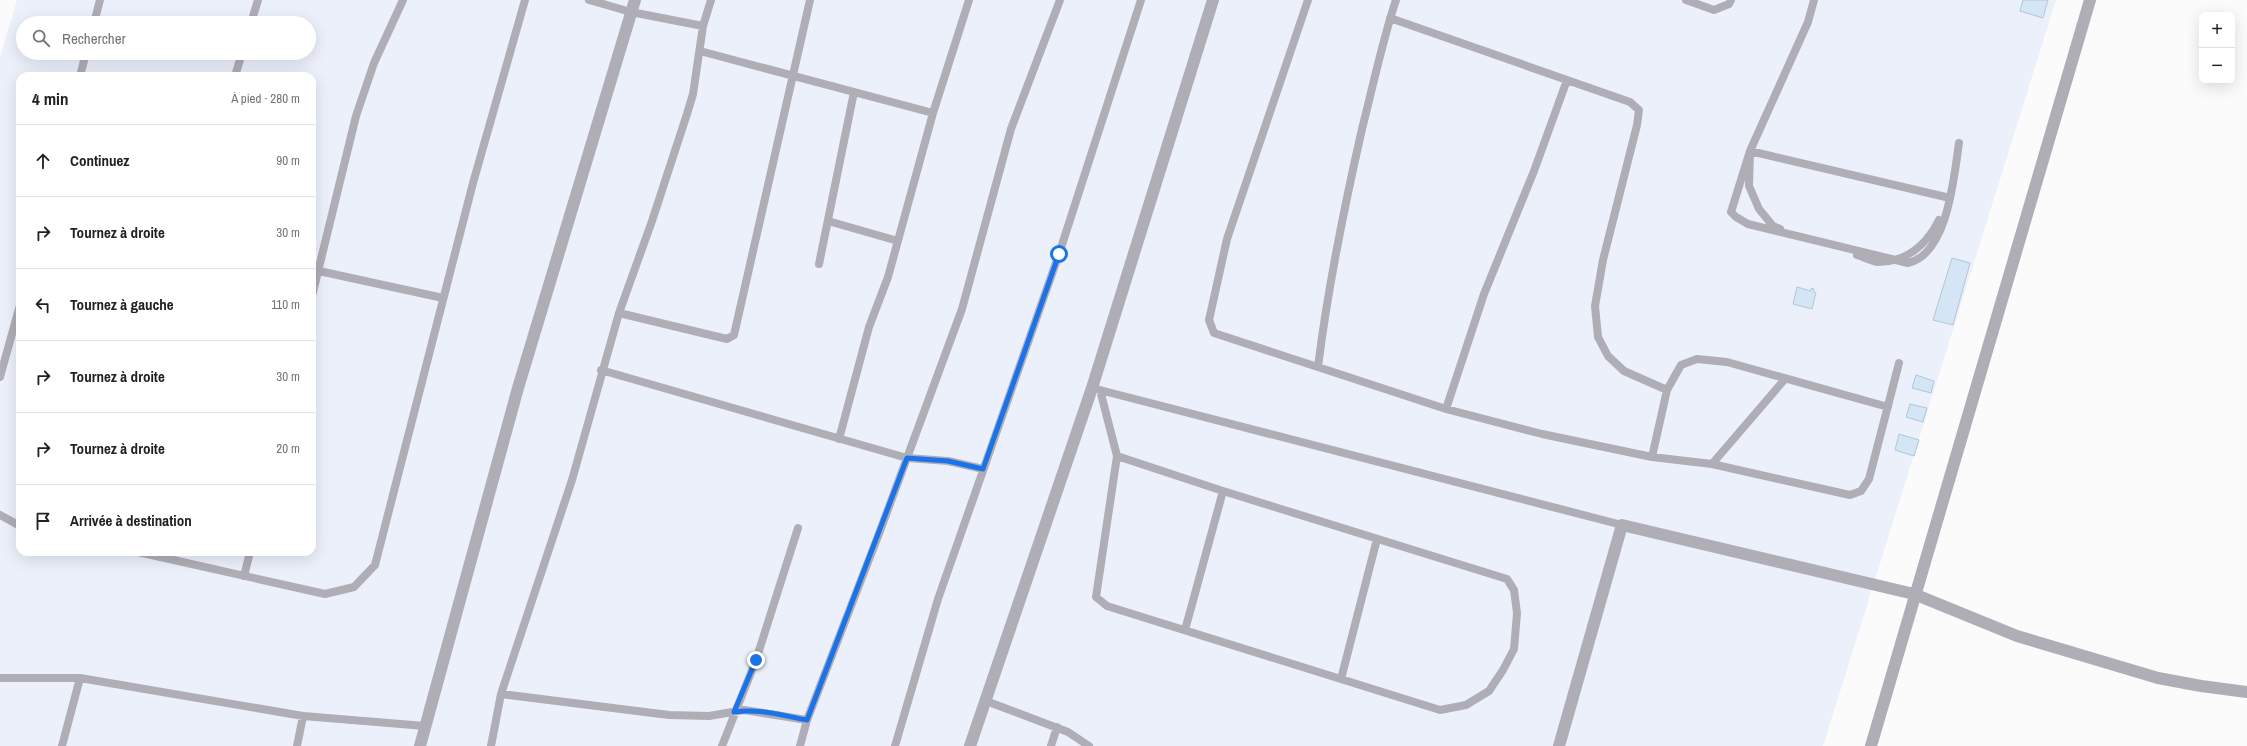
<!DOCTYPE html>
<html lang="fr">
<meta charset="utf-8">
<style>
body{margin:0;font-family:"Archivo Narrow",sans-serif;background:#f2f2f2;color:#202124}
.controls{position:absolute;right:12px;top:12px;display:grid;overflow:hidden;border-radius:8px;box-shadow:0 4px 16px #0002}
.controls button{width:36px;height:36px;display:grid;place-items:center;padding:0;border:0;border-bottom:1px solid #e0e0e0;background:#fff;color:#202124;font:20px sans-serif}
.stop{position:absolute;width:12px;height:12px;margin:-9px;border:3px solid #1a73e8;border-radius:50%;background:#fff}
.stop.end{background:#1a73e8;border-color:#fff;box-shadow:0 1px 4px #0008}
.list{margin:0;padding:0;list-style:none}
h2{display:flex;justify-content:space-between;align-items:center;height:52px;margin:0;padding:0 16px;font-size:17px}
h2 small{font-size:13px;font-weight:400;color:#757577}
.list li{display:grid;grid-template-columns:26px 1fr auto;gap:12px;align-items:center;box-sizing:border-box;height:72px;padding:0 16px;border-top:1px solid #e0e0e0}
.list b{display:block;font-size:15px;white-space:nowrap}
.list em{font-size:13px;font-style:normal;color:#757577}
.icon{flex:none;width:22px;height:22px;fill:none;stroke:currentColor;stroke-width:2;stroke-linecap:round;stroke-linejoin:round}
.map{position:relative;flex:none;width:2247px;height:746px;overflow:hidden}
.search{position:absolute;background:#fff;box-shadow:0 4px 16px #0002;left:16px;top:16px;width:300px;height:44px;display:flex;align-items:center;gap:10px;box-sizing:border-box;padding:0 14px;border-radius:22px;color:#757577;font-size:15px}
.panel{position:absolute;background:#fff;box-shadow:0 4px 16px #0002;left:16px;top:72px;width:300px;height:484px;border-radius:12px}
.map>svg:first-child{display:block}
.built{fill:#ecf0fb;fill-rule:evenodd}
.building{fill:#d4e5f5;stroke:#b4c5d4}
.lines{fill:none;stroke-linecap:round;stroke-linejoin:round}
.lane{stroke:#afadb6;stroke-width:8}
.street{stroke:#afadb6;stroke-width:12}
.route{stroke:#1a73e8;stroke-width:5}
</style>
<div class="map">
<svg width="2247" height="746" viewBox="0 0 2247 746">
<rect width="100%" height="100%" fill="#fbfbfb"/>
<path class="built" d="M 17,0 L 2056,0 L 1823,746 L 0,746 L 0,58 ZM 23,23 L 309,23 L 309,53 L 23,53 ZM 20,76 L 312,76 L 312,552 L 20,552 Z"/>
<path class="building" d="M 2023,0 L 2048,0 L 2043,18 L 2020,11 Z
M 1952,258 L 1970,263 L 1953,325 L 1933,320 Z
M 1797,287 L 1811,291 L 1811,288 L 1814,289 L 1814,292 L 1816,293 L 1812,309 L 1793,304 Z
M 1916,375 L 1934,381 L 1931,393 L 1912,388 Z
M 1910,404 L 1927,408 L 1923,422 L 1906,417 Z
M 1899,434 L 1919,440 L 1914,456 L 1895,450 Z"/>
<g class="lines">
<path class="lane" d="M 589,0 L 631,12 L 703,26
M 1308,0 L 1227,239 L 1209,320 L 1214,333 L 1446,409 L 1542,434 L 1652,457 L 1712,464 L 1850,495 L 1861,491 L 1869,479 L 1899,363
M 1686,0 L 1714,10 L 1729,4 L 1731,0
M 1390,18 L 1630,102 L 1639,110 L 1637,125 L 1603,260 L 1595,306 L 1598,337 L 1608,356 L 1624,371 L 1667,390
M 94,23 L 100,0
M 251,23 L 258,0
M 700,51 L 933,113 L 888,277 L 869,327 L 839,439
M 80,76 L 86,53
M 235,76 L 242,53
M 933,113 L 969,0
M 1950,198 L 1750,151 L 1731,212 L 1736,217 L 1748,224 L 1908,263 C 1948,254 1954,176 1959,143
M 828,221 L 898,241
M 1780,229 L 1773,226 L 1759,209 L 1749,186 L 1750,151 L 1808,22 L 1814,0
M 1857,255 C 1864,257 1872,262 1878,262 C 1907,262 1927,244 1939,220
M 819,264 L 854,92
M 319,271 L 443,298
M 312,296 L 356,116 L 374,63 L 403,0
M 619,313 L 727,339 L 734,335 L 810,0
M 1318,367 C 1328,286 1344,208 1362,129 C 1373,86 1382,42 1396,0
M 601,370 L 907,458 L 948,461 L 983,469
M 0,377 L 20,305
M 1096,389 L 1622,525
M 1100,390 L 1117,456 L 1096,597 L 1107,606 L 1440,710 L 1466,705 L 1489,691 L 1503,670 L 1514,649 L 1517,613 L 1514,590 L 1507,579 L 1223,491 L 1117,456
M 1446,409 L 1484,294 L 1534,171 L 1567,80
M 1652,457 L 1667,390 L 1681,365 L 1697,359 L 1727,362 L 1888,407
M 1712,464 L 1785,379
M 0,515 L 20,526
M 138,552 L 325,594 L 354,587 L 375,565 L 473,183 L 525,0
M 244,576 L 250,552
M 1185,630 L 1223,491
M 0,678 L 80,678 L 303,716 L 425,726
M 1341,679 L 1377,539
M 501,694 L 669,715 L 709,716 L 744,710 L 807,720
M 986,701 L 1068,732 L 1089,746
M 62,746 L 80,678
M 297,746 L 303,716
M 491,746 L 501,694 L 572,480 L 619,313 L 652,221 L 687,114 L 693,94 L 703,26 L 711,0
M 722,746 L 756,660 L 798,528
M 800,746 L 807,720 L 880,531 L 962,309 L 1011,129 L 1060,0
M 895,746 L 938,599 L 1059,254 L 1141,0
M 1051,746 L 1057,727"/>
<path class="street" d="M 420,746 L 518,388 L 635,0
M 970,746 L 1092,388 L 1213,0
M 1559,746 L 1622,525 L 1914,594 L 2017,636 L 2158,678 L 2201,686 L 2247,692
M 1871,746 L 2090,0"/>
</g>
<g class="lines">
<path class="route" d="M 756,660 L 734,712 C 758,708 784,716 807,720 L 907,458 L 948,461 L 983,469 L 1059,254"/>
</g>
</svg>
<div class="controls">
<button>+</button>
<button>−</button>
</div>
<div class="stop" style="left:1059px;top:254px"></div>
<div class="stop end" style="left:756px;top:660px"></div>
<div class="search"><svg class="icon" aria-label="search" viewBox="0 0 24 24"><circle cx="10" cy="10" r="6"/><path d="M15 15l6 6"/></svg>Rechercher</div>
<section class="panel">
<h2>4 min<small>À pied · 280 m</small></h2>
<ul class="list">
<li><svg class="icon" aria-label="ahead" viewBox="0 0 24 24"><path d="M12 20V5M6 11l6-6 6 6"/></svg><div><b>Continuez</b></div><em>90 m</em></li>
<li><svg class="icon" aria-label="right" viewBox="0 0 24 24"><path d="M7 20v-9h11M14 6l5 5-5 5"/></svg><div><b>Tournez à droite</b></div><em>30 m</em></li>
<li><svg class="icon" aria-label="left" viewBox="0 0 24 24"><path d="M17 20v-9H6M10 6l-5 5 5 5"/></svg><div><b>Tournez à gauche</b></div><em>110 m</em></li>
<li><svg class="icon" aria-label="right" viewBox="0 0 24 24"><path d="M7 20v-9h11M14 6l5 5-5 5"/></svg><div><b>Tournez à droite</b></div><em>30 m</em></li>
<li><svg class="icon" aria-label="right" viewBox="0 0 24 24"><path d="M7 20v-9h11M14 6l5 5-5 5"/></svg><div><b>Tournez à droite</b></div><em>20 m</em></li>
<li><svg class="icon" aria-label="arrive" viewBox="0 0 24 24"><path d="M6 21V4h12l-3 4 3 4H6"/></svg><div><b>Arrivée à destination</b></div></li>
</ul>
</section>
</div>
